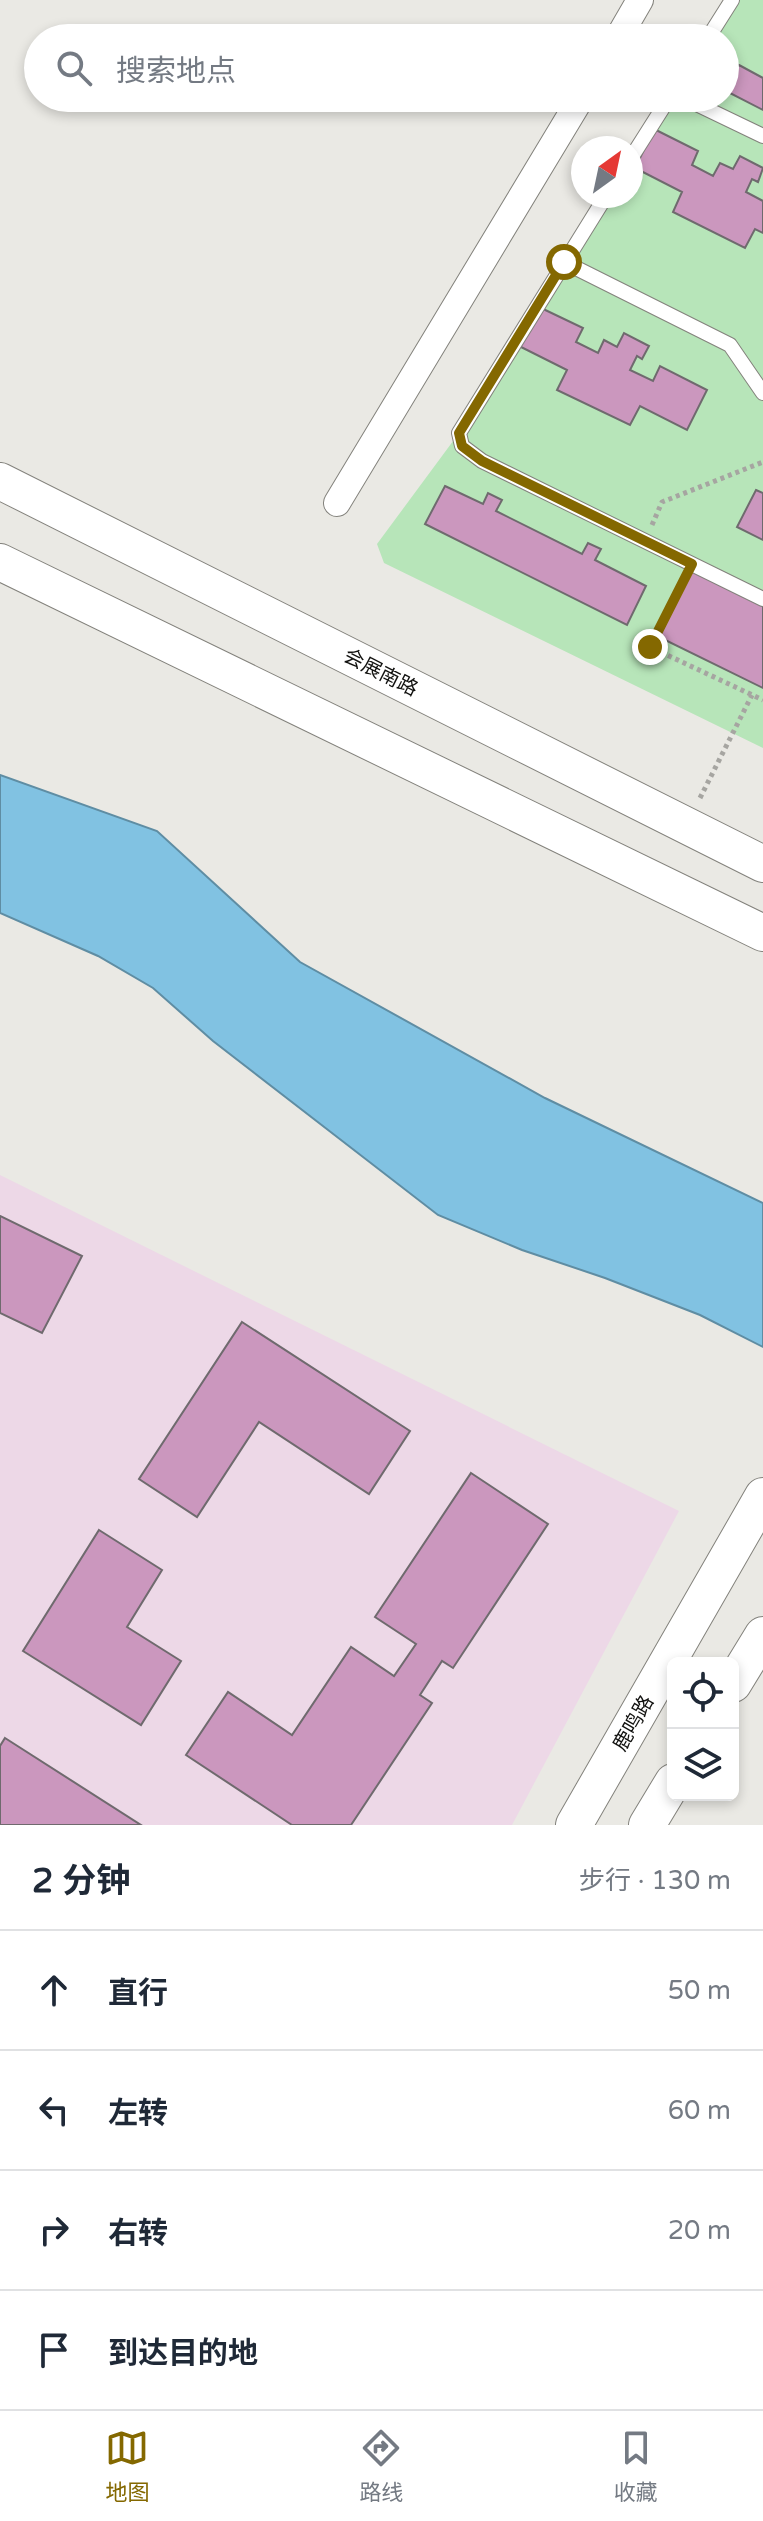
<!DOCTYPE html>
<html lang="zh">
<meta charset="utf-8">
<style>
body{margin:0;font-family:"Varela Round","Noto Sans SC",sans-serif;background:#f2f2f3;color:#1f2937}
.controls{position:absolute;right:24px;bottom:24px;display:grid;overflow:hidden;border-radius:12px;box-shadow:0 4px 12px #0003}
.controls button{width:72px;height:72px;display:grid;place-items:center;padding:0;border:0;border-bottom:2px solid #e0e1e3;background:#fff;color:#1f2937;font:40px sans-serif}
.compass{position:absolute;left:571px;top:136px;width:72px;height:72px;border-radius:50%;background:#fff;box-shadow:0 4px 12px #0003;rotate:33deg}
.stop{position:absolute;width:24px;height:24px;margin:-18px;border:6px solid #846800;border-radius:50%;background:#fff}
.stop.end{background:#846800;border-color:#fff;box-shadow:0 2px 8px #0008}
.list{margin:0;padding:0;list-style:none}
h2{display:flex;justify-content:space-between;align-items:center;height:104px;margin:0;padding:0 32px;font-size:34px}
h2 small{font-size:26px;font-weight:400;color:#747a83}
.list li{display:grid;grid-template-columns:52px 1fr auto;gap:24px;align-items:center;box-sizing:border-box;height:120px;padding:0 32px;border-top:2px solid #e0e1e3}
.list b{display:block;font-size:30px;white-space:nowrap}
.list em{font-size:26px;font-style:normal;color:#747a83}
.icon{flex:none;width:44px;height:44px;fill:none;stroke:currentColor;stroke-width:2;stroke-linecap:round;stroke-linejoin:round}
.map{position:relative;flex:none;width:763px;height:1825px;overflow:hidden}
.search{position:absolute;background:#fff;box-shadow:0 4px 12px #0003;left:24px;right:24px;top:24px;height:88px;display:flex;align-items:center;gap:20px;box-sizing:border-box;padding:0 28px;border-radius:44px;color:#747a83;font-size:30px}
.sheet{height:584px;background:#fff}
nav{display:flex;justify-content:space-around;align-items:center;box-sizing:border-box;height:112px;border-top:2px solid #e0e1e3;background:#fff;font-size:22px;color:#747a83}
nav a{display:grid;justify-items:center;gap:4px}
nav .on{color:#846800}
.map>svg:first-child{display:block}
.commercial{fill:#edd8e7}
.green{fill:#b7e5b9}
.water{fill:#81c2e2;stroke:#5f8da3;stroke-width:2}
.building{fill:#cb97be;stroke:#6f6a6e;stroke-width:2}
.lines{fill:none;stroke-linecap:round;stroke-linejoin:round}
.service-casing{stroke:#83827c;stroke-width:16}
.minor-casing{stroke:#83827c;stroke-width:28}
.secondary-casing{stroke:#83827c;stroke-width:38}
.path{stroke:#a6a5a1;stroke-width:5;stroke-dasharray:4 4;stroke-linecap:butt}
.service{stroke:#fff;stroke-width:14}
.minor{stroke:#fff;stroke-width:26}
.secondary{stroke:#fff;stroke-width:36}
.route{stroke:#846800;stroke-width:10}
.labels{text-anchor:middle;stroke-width:6;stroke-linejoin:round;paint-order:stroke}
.street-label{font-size:20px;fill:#11110f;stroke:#fff}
</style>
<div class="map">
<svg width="763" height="1825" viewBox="0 0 763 1825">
<rect width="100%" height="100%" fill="#eae9e4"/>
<path class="commercial" d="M 0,1175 L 679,1511 L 512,1825 L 0,1825 Z"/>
<path class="green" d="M 732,0 L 763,0 L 763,748 L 384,563 L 377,544 L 459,433 L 606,196 L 631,196 L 631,158 L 669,98 L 725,98 L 725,38 L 708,38 Z"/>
<path class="water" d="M 0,775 L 157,831 L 300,962 L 545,1098 L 763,1203 L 763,1347 L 700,1315 L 605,1278 L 522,1250 L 438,1215 L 213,1041 L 153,988 L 98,956 L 0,913 Z"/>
<path class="building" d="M 739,65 L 763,78 L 763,110 L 726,91 Z
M 654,129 L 698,151 L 692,165 L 713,176 L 720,163 L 733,169 L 740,156 L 763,168 L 758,182 L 752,179 L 746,192 L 763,201 L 763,233 L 755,229 L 745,248 L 673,212 L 682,192 L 635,168 Z
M 539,307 L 583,328 L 576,342 L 598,353 L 604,340 L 617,347 L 624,333 L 649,346 L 642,359 L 637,356 L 630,370 L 653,381 L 660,366 L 707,390 L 687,430 L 640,406 L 630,425 L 557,390 L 567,370 L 519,346 Z
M 445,486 L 483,504 L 488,493 L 502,500 L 496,511 L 582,554 L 588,543 L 601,549 L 595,560 L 646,586 L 627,625 L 425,524 Z
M 756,490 L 763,493 L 763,540 L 737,527 Z
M 693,568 L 763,602 L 763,688 L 659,637 Z
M 0,1216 L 82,1256 L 42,1333 L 0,1313 Z
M 242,1322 L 410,1431 L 369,1494 L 259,1422 L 197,1517 L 139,1479 Z
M 471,1473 L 548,1524 L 453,1668 L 442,1661 L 420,1695 L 432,1703 L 351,1825 L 292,1825 L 186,1755 L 228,1692 L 292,1735 L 351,1647 L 394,1676 L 416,1644 L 375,1617 Z
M 99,1530 L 162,1570 L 127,1627 L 181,1661 L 141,1725 L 23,1651 Z
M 5,1738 L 141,1825 L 0,1825 L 0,1746 Z"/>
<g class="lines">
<g class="service-casing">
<path id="service" d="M 708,38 L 732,0
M 684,98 L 763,136
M 631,158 L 669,98
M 606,196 L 459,433 L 462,446 L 482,461 L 763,599
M 564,262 L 730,345 L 763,393"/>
</g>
<g class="minor-casing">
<path id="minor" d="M 618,38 L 640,0
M 337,503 L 581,98"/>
</g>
<g class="secondary-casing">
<path id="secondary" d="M 0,481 L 763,864
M 0,562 L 763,933
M 733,1684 L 763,1635
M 574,1825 L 763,1496
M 647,1825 L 673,1782"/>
</g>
<path class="path" d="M 652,525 L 662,502 L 763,462
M 684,579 L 650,647 L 763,700
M 700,798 L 752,695"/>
<use href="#service" class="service"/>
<use href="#minor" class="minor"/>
<use href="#secondary" class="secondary"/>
</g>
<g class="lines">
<path class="route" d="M 564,262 L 459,433 L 462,446 L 482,461 L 692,564 L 650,647"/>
</g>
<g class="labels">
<g class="street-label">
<text transform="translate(381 672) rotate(27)" y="7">会展南路</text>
<text transform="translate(633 1723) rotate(-60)" y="7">鹿鸣路</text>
</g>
</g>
</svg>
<div class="controls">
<button><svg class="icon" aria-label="locate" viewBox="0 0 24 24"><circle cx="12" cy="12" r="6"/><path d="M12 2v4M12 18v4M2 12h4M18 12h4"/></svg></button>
<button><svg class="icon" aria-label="layers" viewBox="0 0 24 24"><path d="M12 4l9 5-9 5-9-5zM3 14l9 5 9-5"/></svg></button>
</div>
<svg class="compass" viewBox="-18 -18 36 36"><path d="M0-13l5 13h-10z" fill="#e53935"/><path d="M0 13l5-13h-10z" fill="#747a83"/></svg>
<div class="stop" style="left:564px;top:262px"></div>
<div class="stop end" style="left:650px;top:647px"></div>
<div class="search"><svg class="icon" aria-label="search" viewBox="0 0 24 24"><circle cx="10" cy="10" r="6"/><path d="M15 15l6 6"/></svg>搜索地点</div>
</div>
<section class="sheet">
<h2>2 分钟<small>步行 · 130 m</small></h2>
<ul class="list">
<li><svg class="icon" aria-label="ahead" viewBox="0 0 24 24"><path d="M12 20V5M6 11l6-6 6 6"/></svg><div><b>直行</b></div><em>50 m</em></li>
<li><svg class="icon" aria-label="left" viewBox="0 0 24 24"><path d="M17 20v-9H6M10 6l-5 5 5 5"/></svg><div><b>左转</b></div><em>60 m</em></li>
<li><svg class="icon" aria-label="right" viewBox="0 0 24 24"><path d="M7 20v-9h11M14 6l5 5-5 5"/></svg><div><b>右转</b></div><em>20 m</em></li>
<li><svg class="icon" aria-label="arrive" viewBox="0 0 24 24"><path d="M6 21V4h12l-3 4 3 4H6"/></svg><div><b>到达目的地</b></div></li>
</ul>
</section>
<nav>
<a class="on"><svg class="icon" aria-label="map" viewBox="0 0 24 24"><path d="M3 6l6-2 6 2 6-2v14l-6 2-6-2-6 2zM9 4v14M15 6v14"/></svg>地图</a>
<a><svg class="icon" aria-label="directions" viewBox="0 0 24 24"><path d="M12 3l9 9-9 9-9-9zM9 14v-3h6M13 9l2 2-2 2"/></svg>路线</a>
<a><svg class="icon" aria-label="saved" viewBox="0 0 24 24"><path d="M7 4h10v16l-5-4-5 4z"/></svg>收藏</a>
</nav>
